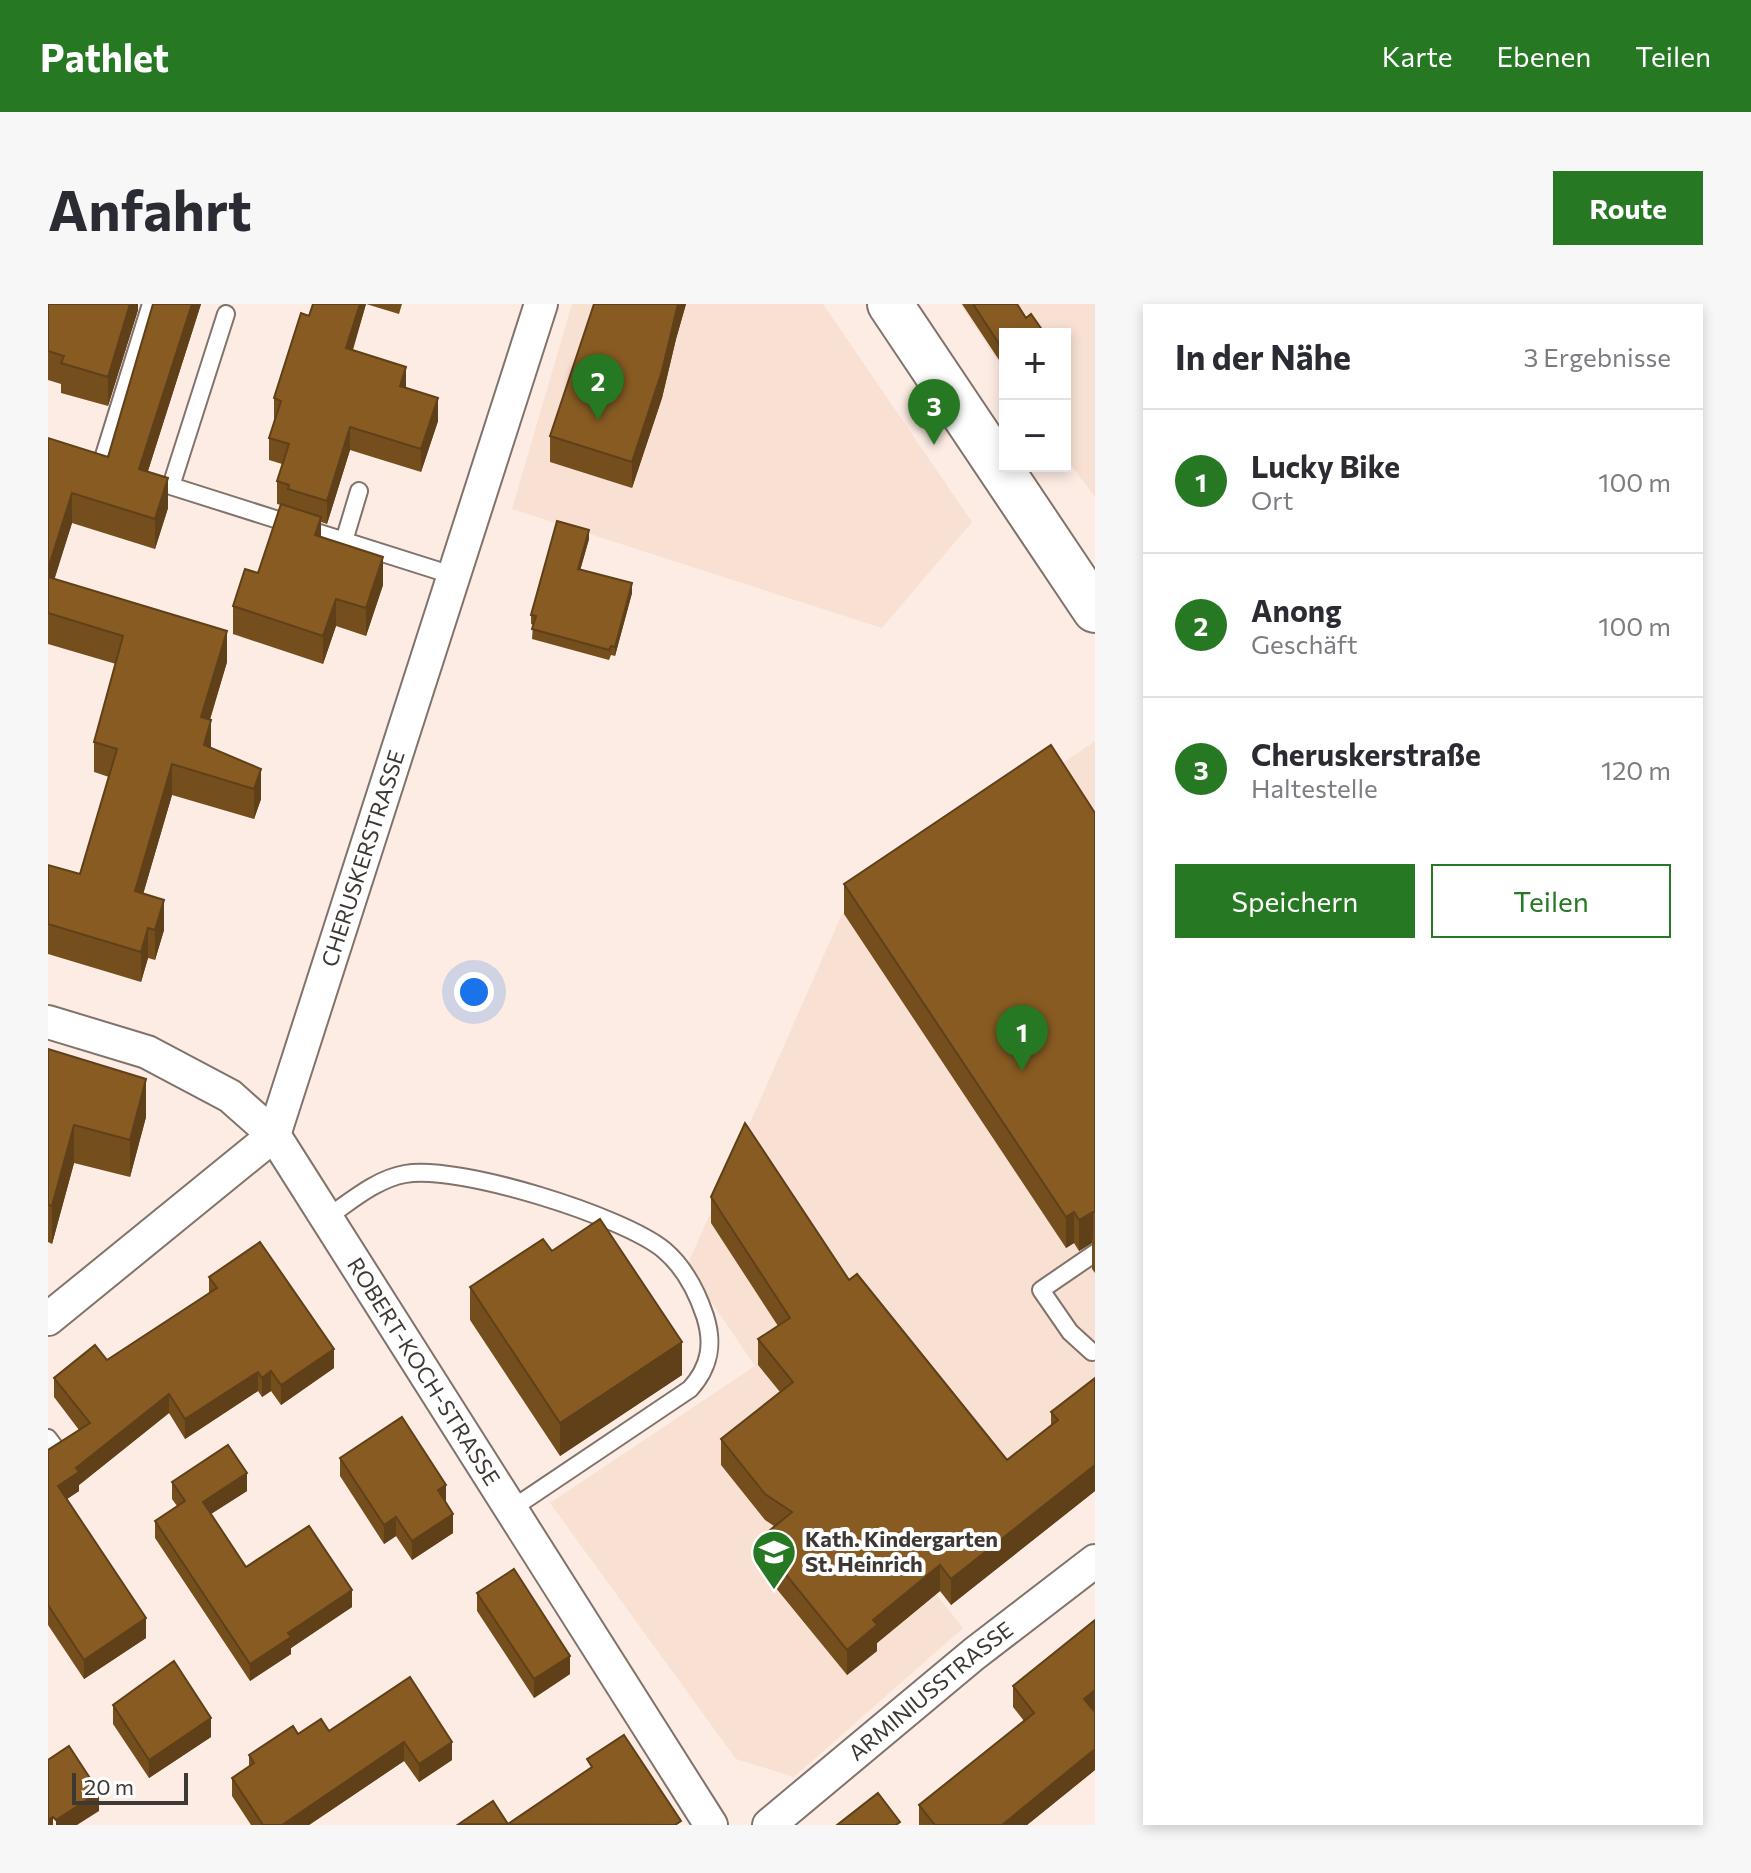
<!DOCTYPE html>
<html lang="de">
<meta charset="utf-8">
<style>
body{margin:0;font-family:Commissioner,sans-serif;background:#f7f7f7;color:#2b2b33}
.controls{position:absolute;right:24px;top:24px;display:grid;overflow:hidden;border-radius:0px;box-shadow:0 4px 12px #0003}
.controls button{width:72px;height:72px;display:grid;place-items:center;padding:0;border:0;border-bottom:2px solid #e1e1e2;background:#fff;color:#2b2b33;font:40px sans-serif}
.scale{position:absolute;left:24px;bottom:20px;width:116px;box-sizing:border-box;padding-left:8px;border:4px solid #3e3835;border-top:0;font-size:22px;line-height:28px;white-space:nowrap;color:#3e3835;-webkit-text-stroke:6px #fff;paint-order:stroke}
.you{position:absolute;left:426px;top:688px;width:28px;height:28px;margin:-20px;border:6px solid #fff;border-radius:50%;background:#1a73e8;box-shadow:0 0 0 12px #1a73e833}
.badge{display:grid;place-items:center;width:52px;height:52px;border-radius:50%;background:#267823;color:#fff;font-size:26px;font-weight:700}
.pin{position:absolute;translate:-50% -66px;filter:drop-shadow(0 2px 4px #0008)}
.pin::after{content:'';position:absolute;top:42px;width:28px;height:24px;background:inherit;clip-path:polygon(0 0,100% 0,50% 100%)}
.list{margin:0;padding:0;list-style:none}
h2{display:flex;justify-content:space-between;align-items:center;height:104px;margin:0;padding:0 32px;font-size:34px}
h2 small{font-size:26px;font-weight:400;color:#7c7c81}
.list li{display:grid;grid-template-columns:52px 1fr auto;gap:24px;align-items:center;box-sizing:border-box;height:144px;padding:0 32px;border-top:2px solid #e1e1e2}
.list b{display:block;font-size:30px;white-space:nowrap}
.list p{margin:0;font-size:26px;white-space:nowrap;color:#7c7c81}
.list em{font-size:26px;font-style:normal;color:#7c7c81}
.actions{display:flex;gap:16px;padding:24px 32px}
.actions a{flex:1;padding:18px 0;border:2px solid #267823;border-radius:0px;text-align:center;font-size:28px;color:#267823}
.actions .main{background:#267823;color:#fff}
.map{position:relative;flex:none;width:1047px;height:1521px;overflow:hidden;border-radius:0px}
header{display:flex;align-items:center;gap:48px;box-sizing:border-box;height:112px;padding:0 40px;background:#267823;color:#fff}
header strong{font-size:38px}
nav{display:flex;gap:44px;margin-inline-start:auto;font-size:28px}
.intro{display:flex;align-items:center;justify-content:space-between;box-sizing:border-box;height:192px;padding:0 48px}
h1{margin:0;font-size:56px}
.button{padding:20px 36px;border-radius:0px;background:#267823;color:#fff;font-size:28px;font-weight:700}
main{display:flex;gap:48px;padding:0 48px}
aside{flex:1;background:#fff;border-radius:0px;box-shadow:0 4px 12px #0003}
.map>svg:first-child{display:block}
.built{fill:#f8e0d3}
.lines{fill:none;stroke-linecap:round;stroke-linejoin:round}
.service-casing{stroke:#81736b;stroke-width:20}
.minor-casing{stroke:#81736b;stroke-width:36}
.secondary-casing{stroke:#81736b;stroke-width:48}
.service{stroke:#fff;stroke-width:16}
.minor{stroke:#fff;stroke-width:32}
.secondary{stroke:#fff;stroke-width:44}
.wall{fill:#754e1d}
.shaded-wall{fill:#5f4018}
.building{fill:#885b22;stroke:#5f4018;stroke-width:2}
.labels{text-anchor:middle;stroke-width:8;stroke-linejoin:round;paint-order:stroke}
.street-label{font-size:22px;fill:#3e3835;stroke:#fff}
.poi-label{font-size:22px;font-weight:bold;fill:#3e3835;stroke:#fff;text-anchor:start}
</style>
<header>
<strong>Pathlet</strong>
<nav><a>Karte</a><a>Ebenen</a><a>Teilen</a></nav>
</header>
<div class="intro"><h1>Anfahrt</h1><a class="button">Route</a></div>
<main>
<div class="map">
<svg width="1047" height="1521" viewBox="0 0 1047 1521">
<rect width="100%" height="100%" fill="#fdece3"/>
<path class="built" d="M 524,0 L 775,0 L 924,218 L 834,324 L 464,205 Z
M 912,0 L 1047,0 L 1047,193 L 1017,153 L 1017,30 L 957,30 L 957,68 Z
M 1047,437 L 1047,1098 L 856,1249 L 915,1324 L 746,1473 L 688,1455 L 502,1199 L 707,1062 L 639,962 L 794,610 Z"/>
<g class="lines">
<g class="service-casing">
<path id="service" d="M 178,10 L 123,182 L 407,272
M 43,157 L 53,161 L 103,0
M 296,237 L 311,187
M 278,914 C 302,898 328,875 357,870 C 409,860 575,912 616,946 C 636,963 649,988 657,1012 C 666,1040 662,1063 642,1085 L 462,1206
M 1044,1048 L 1022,1028 L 993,986 L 1047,949
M 0,1134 L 6,1142"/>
</g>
<g class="minor-casing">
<g id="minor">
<path id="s1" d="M 0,718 L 99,748 L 182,792 L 226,831 L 663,1521"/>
<path id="s2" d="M 0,1015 L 226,831 L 493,0"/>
<path id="s3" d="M 721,1521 L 926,1350 L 1047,1257"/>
</g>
</g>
<g class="secondary-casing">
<path id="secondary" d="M 842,0 L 1047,306"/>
</g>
<use href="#service" class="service"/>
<use href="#minor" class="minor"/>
<use href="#secondary" class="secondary"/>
</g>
<path class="wall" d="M 0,0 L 90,0 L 90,6 L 60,102 L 13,89 L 13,80 L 0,76 Z
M 105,0 L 153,0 L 100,167 L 120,204 L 107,245 L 24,219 L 6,275 L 179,358 L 162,416 L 163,444 L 213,465 L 213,495 L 206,515 L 124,491 L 95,590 L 116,626 L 107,656 L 100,654 L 93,678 L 0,650 L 0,562 L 32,570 L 61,473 L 46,468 L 46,438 L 68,360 L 0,340 L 0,134 L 60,153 Z
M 265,0 L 354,0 L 351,10 L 318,0 L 305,46 L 358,84 L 390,117 L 373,168 L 302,146 L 279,220 L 273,218 L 273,233 L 335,281 L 318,332 L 288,322 L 275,360 L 185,330 L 185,302 L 210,269 L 233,201 L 229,200 L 229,177 L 234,160 L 221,156 L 221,134 L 226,117 L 226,94 L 261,12 Z
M 546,0 L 638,0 L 628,35 L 614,94 L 584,184 L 502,158 L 502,132 Z
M 914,0 L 969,0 L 957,30 L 957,65 Z
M 541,235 L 532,266 L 584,289 L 567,352 L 563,351 L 561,356 L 484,335 L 485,321 L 483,320 L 483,311 Z
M 1047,509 L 1047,969 L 1044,965 L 1044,939 L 1031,947 L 1026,939 L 1018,944 L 796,610 L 796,580 Z
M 0,745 L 98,813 L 82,873 L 26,859 L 4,940 L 0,938 Z
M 663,893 L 801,976 L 959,1156 L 1003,1121 L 1003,1108 L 1047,1074 L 1047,1187 L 903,1301 L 892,1287 L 829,1339 L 829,1347 L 799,1371 L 710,1262 L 710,1236 L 726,1222 L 717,1216 L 673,1161 L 673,1135 L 732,1088 L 710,1061 L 710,1035 L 730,1022 L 663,919 Z
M 504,947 L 634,1071 L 512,1152 L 422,1016 L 422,983 Z
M 161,973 L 286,1064 L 233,1101 L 223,1087 L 214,1093 L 210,1087 L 137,1135 L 121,1109 L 31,1181 L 31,1187 L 19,1195 L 98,1334 L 36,1375 L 0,1321 L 0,1146 L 31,1126 L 6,1093 L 6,1074 L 59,1056 L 161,989 Z
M 292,1154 L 398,1199 L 405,1229 L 364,1256 L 348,1232 L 336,1240 L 292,1172 Z
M 124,1178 L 199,1187 L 163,1210 L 198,1263 L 304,1303 L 243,1344 L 243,1350 L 202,1377 L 107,1234 L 107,1217 L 129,1202 L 124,1195 Z
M 429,1289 L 522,1370 L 486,1394 L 429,1307 Z
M 1047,1316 L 1047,1466 L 979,1521 L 871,1521 L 871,1501 L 976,1417 L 965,1403 L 965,1382 Z
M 362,1373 L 404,1456 L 371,1478 L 356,1457 L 261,1521 L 203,1521 L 184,1492 L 184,1474 L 201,1463 L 201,1451 L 250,1430 L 281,1427 Z
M 65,1401 L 163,1433 L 101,1474 L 65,1420 Z"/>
<path class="shaded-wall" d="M 82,0 L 90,0 L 90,6 L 60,102 L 60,73 Z
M 144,0 L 153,0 L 91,195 L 91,165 Z
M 312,0 L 318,0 L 298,67 L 298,44 Z
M 630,0 L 638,0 L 628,35 L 614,94 L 584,184 L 584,158 Z
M 358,63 L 358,86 L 352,82 Z
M 390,94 L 390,117 L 373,168 L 373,145 Z
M 302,123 L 302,146 L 279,220 L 279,197 Z
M 120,174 L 120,204 L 107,245 L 107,215 Z
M 24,189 L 24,219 L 0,296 L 0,265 Z
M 273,213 L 273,241 L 267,231 Z
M 541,226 L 541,235 L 530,274 L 530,265 Z
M 335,253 L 335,281 L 318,332 L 318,304 Z
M 584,279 L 584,289 L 567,352 L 567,343 Z
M 288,295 L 288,322 L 275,360 L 275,332 Z
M 179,327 L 179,358 L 153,444 L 153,413 Z
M 163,416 L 163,446 L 156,472 L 156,441 Z
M 124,460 L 124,491 L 87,618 L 87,587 Z
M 213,465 L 213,495 L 206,515 L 206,485 Z
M 116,596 L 116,626 L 107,656 L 107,626 Z
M 100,624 L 100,654 L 93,678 L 93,648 Z
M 98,775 L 98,813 L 82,873 L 82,836 Z
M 26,821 L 26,859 L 4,940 L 4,902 Z
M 1026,908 L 1026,939 L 1018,944 L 1018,913 Z
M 1045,908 L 1045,937 L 1044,934 L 1044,939 L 1031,947 L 1031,916 Z
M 634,1038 L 634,1071 L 512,1152 L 512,1119 Z
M 286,1045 L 286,1064 L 233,1101 L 233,1081 Z
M 223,1067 L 223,1087 L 214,1093 L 214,1074 Z
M 210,1068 L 210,1087 L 137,1135 L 137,1115 Z
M 121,1090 L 121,1109 L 31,1181 L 31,1187 L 10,1201 L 10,1182 L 28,1164 Z
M 1047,1161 L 1047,1187 L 903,1301 L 903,1275 Z
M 199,1169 L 199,1187 L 155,1215 L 155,1198 Z
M 398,1181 L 398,1200 L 390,1186 Z
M 405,1210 L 405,1229 L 364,1256 L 364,1237 Z
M 348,1213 L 348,1232 L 336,1240 L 336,1221 Z
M 892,1261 L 892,1287 L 829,1339 L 829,1347 L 799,1371 L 799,1346 L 825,1316 Z
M 304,1286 L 304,1303 L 243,1344 L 243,1350 L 202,1377 L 202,1360 L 240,1329 Z
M 98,1314 L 98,1334 L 36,1375 L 36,1356 Z
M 522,1352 L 522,1370 L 486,1394 L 486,1375 Z
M 1047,1386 L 1047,1407 L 1036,1416 L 1036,1395 Z
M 163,1414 L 163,1433 L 101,1474 L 101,1456 Z
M 356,1438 L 356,1457 L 261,1521 L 234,1521 Z
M 404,1438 L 404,1456 L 371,1478 L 371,1460 Z
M 1047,1445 L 1047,1466 L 979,1521 L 954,1521 Z
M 51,1488 L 51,1507 L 29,1521 L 8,1521 L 8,1516 Z
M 5,1513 L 5,1521 L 0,1521 L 0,1516 Z"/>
<path class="building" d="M 0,0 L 82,0 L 60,73 L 13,59 L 16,52 L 0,47 Z
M 105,0 L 144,0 L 91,165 L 120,174 L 107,215 L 24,189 L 0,265 L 0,134 L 60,153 Z
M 265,0 L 312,0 L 298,44 L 358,63 L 352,82 L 390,94 L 373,145 L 302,123 L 279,197 L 240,185 L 241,181 L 229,177 L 241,140 L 221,134 L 233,97 L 226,94 L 253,9 L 261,12 Z
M 546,0 L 630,0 L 614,67 L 584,158 L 502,132 Z
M 925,0 L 969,0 L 978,14 L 983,10 L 997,30 L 957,30 L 957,49 Z
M 233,200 L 273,213 L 267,231 L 335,253 L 318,304 L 288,295 L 275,332 L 185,302 L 197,265 L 210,269 Z
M 509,217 L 541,226 L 530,265 L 584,279 L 567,343 L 563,342 L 561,346 L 484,325 L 488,312 L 483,311 Z
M 0,273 L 179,327 L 153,413 L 163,416 L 156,441 L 213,465 L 206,485 L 124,460 L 87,587 L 116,596 L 107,626 L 100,624 L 93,648 L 0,620 L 0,561 L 32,570 L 69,445 L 46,438 L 75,332 L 0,309 Z
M 1003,441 L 1047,509 L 1047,908 L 1045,908 L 1031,916 L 1026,908 L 1018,913 L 796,580 Z
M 0,745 L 98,775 L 82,836 L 26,821 L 4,902 L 0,901 Z
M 697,819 L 801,976 L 809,970 L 959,1156 L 1010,1116 L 1003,1108 L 1047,1074 L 1047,1161 L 903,1275 L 892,1261 L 825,1316 L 829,1321 L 799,1346 L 710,1236 L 744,1208 L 717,1190 L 673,1135 L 745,1078 L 710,1035 L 742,1014 L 663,893 Z
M 552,915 L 634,1038 L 512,1119 L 422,983 L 495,935 L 504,947 Z
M 212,938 L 286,1045 L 233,1081 L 223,1067 L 214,1074 L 210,1068 L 137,1115 L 121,1090 L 28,1164 L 31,1168 L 10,1182 L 98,1314 L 36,1356 L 0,1301 L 0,1146 L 42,1119 L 6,1074 L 47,1041 L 59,1056 L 169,984 L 161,973 Z
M 354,1113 L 398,1181 L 390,1186 L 405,1210 L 364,1237 L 348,1213 L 336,1221 L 292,1154 Z
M 180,1141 L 199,1169 L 155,1198 L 198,1263 L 261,1222 L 304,1286 L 240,1329 L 243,1333 L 202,1360 L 107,1217 L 137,1197 L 124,1178 Z
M 466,1265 L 522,1352 L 486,1375 L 429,1289 Z
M 1047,1316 L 1047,1386 L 1036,1395 L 1047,1408 L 1047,1445 L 954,1521 L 887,1521 L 871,1501 L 986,1409 L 965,1382 Z
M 126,1357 L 163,1414 L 101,1456 L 65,1401 Z
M 362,1373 L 404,1438 L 371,1460 L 356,1438 L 234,1521 L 215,1521 L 184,1474 L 206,1459 L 201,1451 L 245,1422 L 250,1430 L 273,1415 L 281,1427 Z
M 576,1431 L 633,1517 L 627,1521 L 411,1520 L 445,1497 L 460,1520 L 544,1463 L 539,1455 Z
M 21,1442 L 51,1488 L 8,1516 L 5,1513 L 0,1516 L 0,1456 Z
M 830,1489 L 852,1518 L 848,1521 L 789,1521 Z"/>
<defs>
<g id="school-pin" transform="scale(2.3)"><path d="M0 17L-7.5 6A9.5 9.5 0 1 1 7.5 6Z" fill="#267823" stroke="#fff"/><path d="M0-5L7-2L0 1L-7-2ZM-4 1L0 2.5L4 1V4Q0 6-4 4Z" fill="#fff"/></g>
</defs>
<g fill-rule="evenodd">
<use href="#school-pin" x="726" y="1248"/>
</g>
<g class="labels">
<g class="street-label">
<text dy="8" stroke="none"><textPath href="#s2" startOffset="582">CHERUSKERSTRASSE</textPath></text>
<text dy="8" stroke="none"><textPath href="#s1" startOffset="536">ROBERT-KOCH-STRASSE</textPath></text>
<text dy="8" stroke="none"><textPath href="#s3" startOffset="210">ARMINIUSSTRASSE</textPath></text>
</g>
<g class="poi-label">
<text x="757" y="1243">Kath. Kindergarten<tspan x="757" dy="25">St. Heinrich</tspan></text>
</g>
</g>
</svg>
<div class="controls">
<button>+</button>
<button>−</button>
</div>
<div class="scale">20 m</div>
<div class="you"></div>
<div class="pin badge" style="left:974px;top:767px">1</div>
<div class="pin badge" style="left:550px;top:116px">2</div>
<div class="pin badge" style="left:886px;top:141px">3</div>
</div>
<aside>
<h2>In der Nähe<small>3 Ergebnisse</small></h2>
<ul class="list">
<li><span class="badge">1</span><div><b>Lucky Bike</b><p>Ort</p></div><em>100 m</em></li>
<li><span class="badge">2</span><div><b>Anong</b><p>Geschäft</p></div><em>100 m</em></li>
<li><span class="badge">3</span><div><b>Cheruskerstraße</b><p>Haltestelle</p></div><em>120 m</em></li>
</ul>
<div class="actions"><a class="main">Speichern</a><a>Teilen</a></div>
</aside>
</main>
